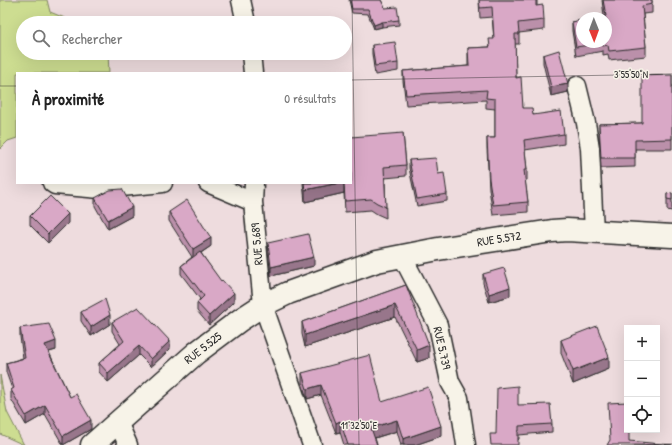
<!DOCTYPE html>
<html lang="fr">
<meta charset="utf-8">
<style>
body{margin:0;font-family:"Patrick Hand",sans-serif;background:#f6f6f6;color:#222}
.controls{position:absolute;right:12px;bottom:12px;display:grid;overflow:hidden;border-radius:0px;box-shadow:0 4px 16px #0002}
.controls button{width:36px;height:36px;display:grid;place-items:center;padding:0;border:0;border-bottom:1px solid #e0e0e0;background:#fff;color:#222;font:20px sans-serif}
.compass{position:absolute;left:576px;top:12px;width:36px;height:36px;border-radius:50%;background:#fff;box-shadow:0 4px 16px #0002;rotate:179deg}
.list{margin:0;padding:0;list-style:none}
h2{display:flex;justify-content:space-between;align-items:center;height:52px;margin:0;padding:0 16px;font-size:17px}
h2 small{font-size:13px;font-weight:400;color:#767676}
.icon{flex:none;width:22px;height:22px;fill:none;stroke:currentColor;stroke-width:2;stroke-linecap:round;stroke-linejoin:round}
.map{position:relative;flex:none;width:672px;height:445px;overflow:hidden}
.search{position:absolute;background:#fff;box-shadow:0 4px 16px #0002;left:16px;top:16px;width:336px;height:44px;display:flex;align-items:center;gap:10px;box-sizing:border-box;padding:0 14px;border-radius:22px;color:#767676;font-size:15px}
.panel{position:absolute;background:#fff;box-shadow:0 4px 16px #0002;left:16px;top:72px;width:336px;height:112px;border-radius:0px}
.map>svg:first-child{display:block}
.green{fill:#cddd91;stroke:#7c845e}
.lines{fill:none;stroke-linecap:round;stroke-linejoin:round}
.minor-casing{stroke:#2b2b2b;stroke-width:21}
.tertiary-casing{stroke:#2b2b2b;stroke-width:25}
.minor{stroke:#f7f3e8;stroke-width:18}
.tertiary{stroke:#f7f3e8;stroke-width:22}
.wall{fill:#bb90aa;stroke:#2b2b2b}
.shaded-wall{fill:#98768b;stroke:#2b2b2b}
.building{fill:#d9a8c6;stroke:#2b2b2b}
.ticks{fill:none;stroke:#2b2b2b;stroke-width:1;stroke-opacity:0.45}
.labels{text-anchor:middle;stroke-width:3;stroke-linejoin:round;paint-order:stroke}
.street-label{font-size:12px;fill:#2b2b2b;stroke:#f7f3e8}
.ticks-label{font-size:10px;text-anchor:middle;fill:#2b2b2b;stroke:#f7f3e8;stroke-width:3;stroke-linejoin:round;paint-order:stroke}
</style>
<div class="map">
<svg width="672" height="445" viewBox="0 0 672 445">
<rect width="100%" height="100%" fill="#eedcde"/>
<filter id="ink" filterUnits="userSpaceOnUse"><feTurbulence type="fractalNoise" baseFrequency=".025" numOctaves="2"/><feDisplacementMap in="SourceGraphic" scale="8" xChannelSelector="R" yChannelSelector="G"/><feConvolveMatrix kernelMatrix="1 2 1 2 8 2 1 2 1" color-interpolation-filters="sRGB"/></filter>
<g filter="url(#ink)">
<path class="green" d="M 0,0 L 47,0 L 50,12 L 77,23 L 23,23 L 23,53 L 108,53 L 109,73 L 17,73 L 17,138 L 8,141 L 0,149 Z
M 0,375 L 7,412 L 24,445 L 0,434 Z"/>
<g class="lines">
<g class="minor-casing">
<path id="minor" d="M 241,0 L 246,23
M 251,53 L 253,73
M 577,86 L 586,123 L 590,148 L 594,232
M 52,183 L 55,185 L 100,189 L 163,183
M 208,183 L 253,202
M 254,183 L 253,202 L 263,305 L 312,445
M 402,256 L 438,325 L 450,382 L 459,398 L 466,445
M 118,422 L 128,445"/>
</g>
<g class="tertiary-casing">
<path id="tertiary" d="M 92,445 L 196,353 L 240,320 L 263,305 L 288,293 L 377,261 L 438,249 L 552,231 L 567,230 L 672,236"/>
</g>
<use href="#minor" class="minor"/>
<use href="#tertiary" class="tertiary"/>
</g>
<path class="wall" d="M 349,0 L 381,0 L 385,8 L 399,20 L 399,25 L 382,27 L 374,29 L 368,14 L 352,13 Z
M 479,0 L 537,0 L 537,6 L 544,20 L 544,30 L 519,33 L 519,44 L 515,44 L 516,78 L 523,108 L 564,134 L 564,144 L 525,150 L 527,170 L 527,180 L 525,180 L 528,202 L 528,212 L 493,215 L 489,189 L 487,148 L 487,138 L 495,138 L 495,109 L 486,108 L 486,100 L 406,105 L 403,81 L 403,71 L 468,66 L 468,48 L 489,47 L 494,39 L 492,17 L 480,18 Z
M 602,0 L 652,0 L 652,13 L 643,14 L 646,47 L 646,56 L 609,60 L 608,54 L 603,55 L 603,51 L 576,56 L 572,31 L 572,22 L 604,16 Z
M 372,45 L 398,63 L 398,71 L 375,75 L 372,54 Z
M 543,55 L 568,92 L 551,96 L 543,63 Z
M 672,75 L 672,149 L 635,149 L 635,167 L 601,168 L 599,133 L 599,124 L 642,123 Z
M 403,133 L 406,165 L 406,176 L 385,178 L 386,218 L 377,214 L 371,210 L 345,212 L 344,193 L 305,202 L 303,183 L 351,183 Z
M 409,160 L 438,174 L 447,194 L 447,201 L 417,206 L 409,168 Z
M 672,193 L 672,211 L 667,210 L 667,194 Z
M 95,198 L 132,216 L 108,229 L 95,206 Z
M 169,212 L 211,246 L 201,253 L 234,302 L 209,325 L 197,311 L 197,303 L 200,299 L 181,274 L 181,266 L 192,257 L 169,221 Z
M 30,216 L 68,223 L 48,243 L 30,225 Z
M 268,243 L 314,266 L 271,276 L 268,252 Z
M 483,274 L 510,296 L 489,302 L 483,283 Z
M 406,285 L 429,358 L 417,362 L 395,317 L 305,347 L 302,334 L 302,322 Z
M 81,312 L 110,324 L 91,336 L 81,321 Z
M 112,322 L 170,349 L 151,367 L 139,355 L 108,382 L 99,372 L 99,363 L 120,344 L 112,331 Z
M 20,328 L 56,350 L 49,352 L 70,397 L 91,429 L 63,445 L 45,414 L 26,425 L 11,399 L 11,390 L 12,389 L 6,372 L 6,363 L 23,358 L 20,337 Z
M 561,340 L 609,369 L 573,384 L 561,353 Z
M 302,373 L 382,402 L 441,436 L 415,445 L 400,445 L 401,445 L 397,431 L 375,438 L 377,445 L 344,445 L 340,432 L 336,433 L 321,395 L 307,399 L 302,383 Z
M 518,405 L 552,424 L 552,432 L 519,435 L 519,439 L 518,440 L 496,434 Z"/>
<path class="shaded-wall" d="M 382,22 L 382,27 L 374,29 L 374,25 Z
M 568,84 L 568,92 L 551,96 L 551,87 Z
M 339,183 L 344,183 L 344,193 L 305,202 L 305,190 Z
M 132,207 L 132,216 L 108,229 L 108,220 Z
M 68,214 L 68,223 L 48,243 L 48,234 Z
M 211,238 L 211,246 L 193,258 L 193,249 Z
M 314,257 L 314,266 L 271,276 L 271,267 Z
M 510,287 L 510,296 L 489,302 L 489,294 Z
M 234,293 L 234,302 L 209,325 L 209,316 Z
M 395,305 L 395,317 L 305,347 L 305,335 Z
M 110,315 L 110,324 L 91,336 L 91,327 Z
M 56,341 L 56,350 L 45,353 L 45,345 Z
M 170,341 L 170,349 L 151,367 L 151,359 Z
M 429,345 L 429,358 L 417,362 L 417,350 Z
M 139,346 L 139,355 L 108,382 L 108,373 Z
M 609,357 L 609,369 L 573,384 L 573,371 Z
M 321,385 L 321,395 L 307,399 L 307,389 Z
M 45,405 L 45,414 L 26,425 L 26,416 Z
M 91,420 L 91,429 L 63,445 L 63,436 Z
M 397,420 L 397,431 L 371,439 L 371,428 Z
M 340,421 L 340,432 L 336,433 L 336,423 Z
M 441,426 L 441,436 L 415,445 L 403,445 L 403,439 Z"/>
<path class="building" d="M 350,0 L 381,0 L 385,8 L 397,7 L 399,20 L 382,22 L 374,25 L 368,9 L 352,9 Z
M 479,0 L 536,0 L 536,6 L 543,5 L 544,20 L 518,23 L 519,34 L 515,34 L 516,78 L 521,77 L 523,108 L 532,108 L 533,115 L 561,111 L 564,134 L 524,140 L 527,170 L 524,170 L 528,202 L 493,205 L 489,179 L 487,138 L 495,138 L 495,99 L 486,98 L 487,90 L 406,95 L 403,71 L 469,66 L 468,48 L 490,47 L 489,39 L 494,39 L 492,7 L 480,8 Z
M 603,0 L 652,0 L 652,4 L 642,6 L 646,47 L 609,51 L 608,45 L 603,46 L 603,43 L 576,47 L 572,22 L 582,20 L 582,42 L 606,42 L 606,18 L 593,18 L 606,16 Z
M 395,42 L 398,63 L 375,66 L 372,45 Z
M 559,50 L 568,84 L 551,87 L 543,55 Z
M 672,75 L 672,139 L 635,140 L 635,158 L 601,158 L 599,124 L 642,123 L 642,76 Z
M 403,133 L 406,165 L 384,167 L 386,207 L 377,203 L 371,199 L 345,201 L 344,183 L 351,183 L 351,137 Z
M 436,158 L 438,174 L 444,173 L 447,194 L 417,199 L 409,160 Z
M 304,183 L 339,183 L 305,190 Z
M 122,189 L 132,207 L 108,220 L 95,198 L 110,190 Z
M 672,193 L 672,200 L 667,199 L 667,194 Z
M 50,196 L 68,214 L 48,234 L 30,216 Z
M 187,200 L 211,238 L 193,249 L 169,212 Z
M 308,234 L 314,257 L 271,267 L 268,243 Z
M 200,252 L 221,281 L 222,280 L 234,293 L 209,316 L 197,303 L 204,296 L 181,266 Z
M 504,268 L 510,287 L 489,294 L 483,274 Z
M 406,285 L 429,345 L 417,350 L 395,305 L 305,335 L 302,322 Z
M 105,299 L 110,315 L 91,327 L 81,312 Z
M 138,307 L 170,341 L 151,359 L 139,346 L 108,373 L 99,363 L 124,341 L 112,322 Z
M 49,324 L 56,341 L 45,345 L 70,397 L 76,394 L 91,420 L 63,436 L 45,405 L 26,416 L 11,390 L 14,388 L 6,363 L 25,358 L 20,328 Z
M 597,326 L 609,357 L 573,371 L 561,340 Z
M 370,355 L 382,402 L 428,387 L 441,426 L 403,439 L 397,420 L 371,428 L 377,445 L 348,445 L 340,421 L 336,423 L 321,385 L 307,389 L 302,373 Z
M 518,386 L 518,405 L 550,404 L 552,424 L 519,426 L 519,431 L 518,431 L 518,445 L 491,445 L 490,434 L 496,434 L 497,388 Z
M 627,402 L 627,430 L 629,430 L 629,441 L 672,445 L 607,445 L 610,440 L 608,403 Z"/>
</g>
<path class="ticks" d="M 352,0 L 359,445M 351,80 L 672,74M 0,86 L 17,86M 621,445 L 672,444"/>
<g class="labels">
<g class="street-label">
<text transform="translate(499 239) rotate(-9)" y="4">RUE 5.572</text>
<text transform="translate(257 244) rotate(-95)" y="4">RUE 5.689</text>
<text transform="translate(203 348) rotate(-38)" y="4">RUE 5.525</text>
<text transform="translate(442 348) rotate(77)" y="4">RUE 5.739</text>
</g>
</g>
<g class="ticks-label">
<text x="631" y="78">3°55'50"N</text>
<text x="359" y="429">11°32'50"E</text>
</g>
</svg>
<div class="controls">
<button>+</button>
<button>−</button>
<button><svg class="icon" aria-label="locate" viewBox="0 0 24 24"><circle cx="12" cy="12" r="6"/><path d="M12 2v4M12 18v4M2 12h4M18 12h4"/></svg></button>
</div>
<svg class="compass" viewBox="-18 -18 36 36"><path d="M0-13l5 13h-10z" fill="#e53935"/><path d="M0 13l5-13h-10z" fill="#767676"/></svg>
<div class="search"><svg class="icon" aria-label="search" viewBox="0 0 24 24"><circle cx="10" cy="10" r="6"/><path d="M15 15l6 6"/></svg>Rechercher</div>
<section class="panel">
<h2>À proximité<small>0 résultats</small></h2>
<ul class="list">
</ul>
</section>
</div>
